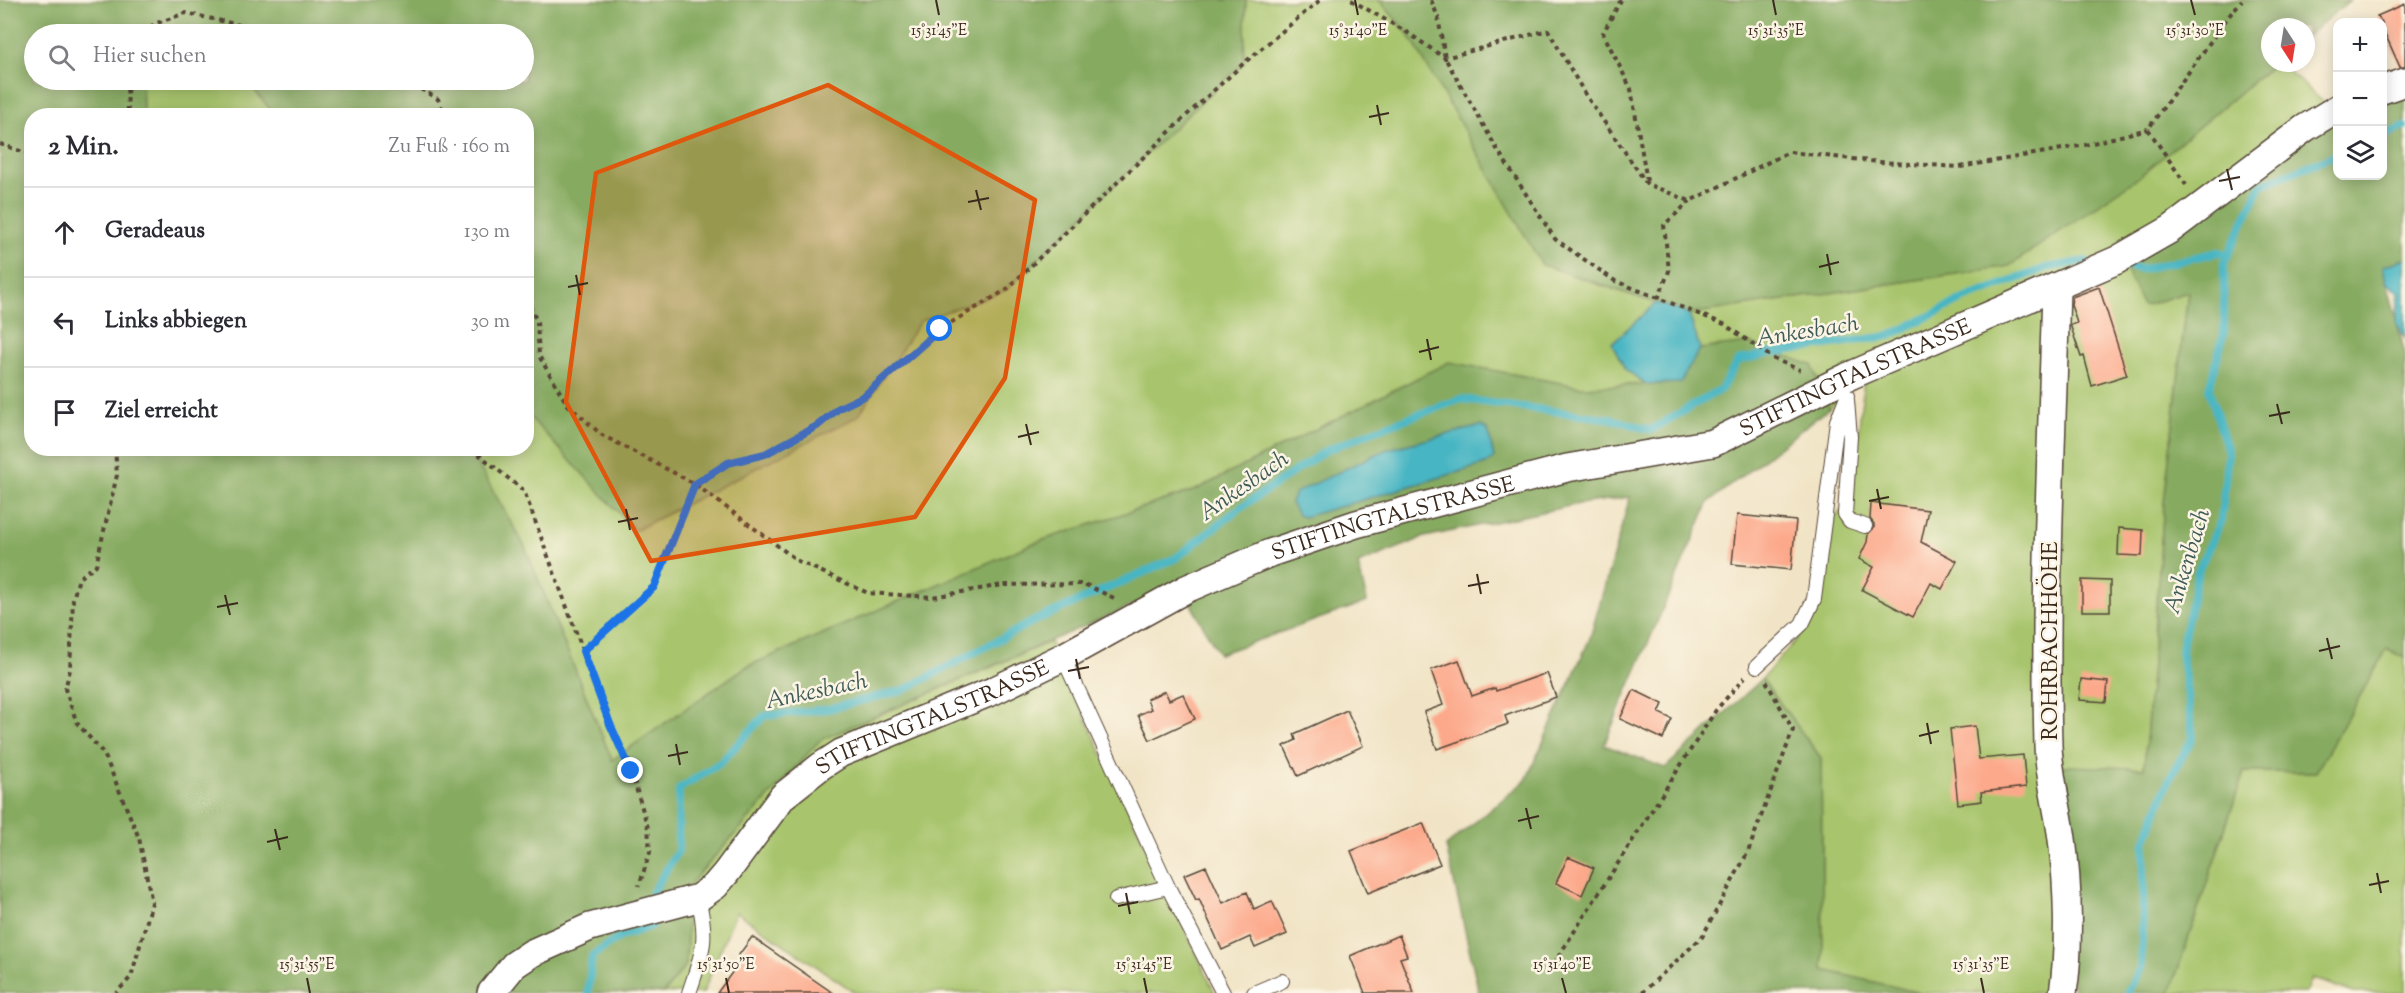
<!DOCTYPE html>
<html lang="de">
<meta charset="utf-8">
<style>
body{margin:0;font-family:"Sorts Mill Goudy",serif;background:#f2f2f3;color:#2b2b33}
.controls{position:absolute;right:18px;top:18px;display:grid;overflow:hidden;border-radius:12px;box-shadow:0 3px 15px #0003}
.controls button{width:54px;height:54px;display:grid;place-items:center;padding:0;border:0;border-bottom:2px solid #e1e1e2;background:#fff;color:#2b2b33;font:30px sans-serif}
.compass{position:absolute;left:2261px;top:18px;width:54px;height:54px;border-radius:50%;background:#fff;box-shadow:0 3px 15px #0003;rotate:168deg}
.stop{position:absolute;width:18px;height:18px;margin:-14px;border:4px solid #1a73e8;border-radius:50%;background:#fff}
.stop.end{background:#1a73e8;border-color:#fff;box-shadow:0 2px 6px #0008}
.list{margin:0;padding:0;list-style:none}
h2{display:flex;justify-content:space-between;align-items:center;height:78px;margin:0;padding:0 24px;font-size:26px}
h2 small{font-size:20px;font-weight:400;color:#7c7c81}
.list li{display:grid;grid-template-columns:39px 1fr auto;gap:18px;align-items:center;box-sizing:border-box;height:90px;padding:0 24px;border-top:2px solid #e1e1e2}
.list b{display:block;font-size:22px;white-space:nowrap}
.list em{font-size:20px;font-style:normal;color:#7c7c81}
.icon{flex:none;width:33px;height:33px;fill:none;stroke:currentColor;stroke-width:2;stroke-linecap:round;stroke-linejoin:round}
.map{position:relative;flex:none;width:2405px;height:993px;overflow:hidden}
.search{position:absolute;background:#fff;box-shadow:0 3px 15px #0003;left:24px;top:24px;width:510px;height:66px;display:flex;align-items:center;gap:15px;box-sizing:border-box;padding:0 21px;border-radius:33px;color:#7c7c81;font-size:22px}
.panel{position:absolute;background:#fff;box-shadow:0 3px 15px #0003;left:24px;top:108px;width:510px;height:348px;border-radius:24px}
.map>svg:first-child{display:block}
.green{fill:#a8c56d;stroke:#727846;stroke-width:1.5}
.forest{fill:#86aa60;stroke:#606a3f;stroke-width:1.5;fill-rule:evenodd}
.water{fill:#47b5c3;stroke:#417070;stroke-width:1.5}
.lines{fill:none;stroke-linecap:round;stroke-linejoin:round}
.stream{stroke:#47b5c3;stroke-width:8}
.building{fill:#fca98b}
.lane-casing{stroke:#564637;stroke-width:16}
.street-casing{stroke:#564637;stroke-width:30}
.path{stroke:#564637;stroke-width:4;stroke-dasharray:4.5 4.5;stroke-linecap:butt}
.lane{stroke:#fff;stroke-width:14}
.street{stroke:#fff;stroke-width:27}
.route{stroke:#1a73e8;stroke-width:8}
.marked{fill:#df570d;fill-opacity:0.2;stroke:#df570d;stroke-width:4.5;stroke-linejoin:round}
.ticks{fill:none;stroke:#3b2a1e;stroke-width:2}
.labels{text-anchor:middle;stroke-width:5;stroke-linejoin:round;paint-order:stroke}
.street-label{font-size:22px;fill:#3b2a1e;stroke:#fcf5e5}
.water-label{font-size:24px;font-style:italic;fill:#3f5b58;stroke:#fcf5e5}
.ticks-label{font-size:15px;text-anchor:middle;fill:#3b2a1e;stroke:#fcf5e5;stroke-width:5;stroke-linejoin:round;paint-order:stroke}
</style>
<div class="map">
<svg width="2405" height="993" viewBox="0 0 2405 993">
<rect width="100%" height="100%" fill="#fcf5e5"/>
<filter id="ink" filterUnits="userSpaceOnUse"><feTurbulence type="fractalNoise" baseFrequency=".0167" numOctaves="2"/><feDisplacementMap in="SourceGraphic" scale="12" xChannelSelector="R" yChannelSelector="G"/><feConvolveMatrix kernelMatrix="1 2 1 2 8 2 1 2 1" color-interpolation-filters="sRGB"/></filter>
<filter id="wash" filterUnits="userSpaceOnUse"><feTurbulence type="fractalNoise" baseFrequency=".008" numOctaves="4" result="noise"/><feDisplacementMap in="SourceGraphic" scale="24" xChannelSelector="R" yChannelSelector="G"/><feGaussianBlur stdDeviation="1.35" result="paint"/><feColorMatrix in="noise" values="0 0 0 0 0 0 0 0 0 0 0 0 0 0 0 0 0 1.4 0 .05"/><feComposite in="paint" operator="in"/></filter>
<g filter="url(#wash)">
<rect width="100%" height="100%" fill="#f1e4c6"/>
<path class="green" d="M 1246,0 L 1379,0 L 1409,35 L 1594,283 L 1656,303 L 1612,343 L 1625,369 L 1646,384 L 1582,387 L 1449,362 L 1196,490 L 1034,543 L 746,667 L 612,760 L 524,545 L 469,449 L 526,448 L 527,414 L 636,530 L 858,416 L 920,321 L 1006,290 L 1187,115 L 1244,63 Z
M 2275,63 L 2279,63 L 2337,114 L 2188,291 L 2164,503 L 2144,769 L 2060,766 L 2046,300 L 2058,894 L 2055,993 L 1920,993 L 1823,970 L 1821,758 L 1762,679 L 1812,621 L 1820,602 L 1830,522 L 1851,501 L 1864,380 L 1829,408 L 1812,365 L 1748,343 L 1700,349 L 1689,314 L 2009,266 L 2135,180 Z
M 142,80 L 246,80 L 275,115 L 143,115 Z
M 1050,642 L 1215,993 L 856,993 L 736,912 L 703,993 L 664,993 L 686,965 L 689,885 L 820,740 Z
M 2387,649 L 2405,658 L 2405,993 L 2354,993 L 2312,978 L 2306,993 L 2170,993 L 2244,772 L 2316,772 Z"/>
<path class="forest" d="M 0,0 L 1246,0 L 1244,63 L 1187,115 L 1006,290 L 920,321 L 858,416 L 635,530 L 527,414 L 526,116 L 275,115 L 246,80 L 524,80 L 524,34 L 34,34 L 34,80 L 142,80 L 143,115 L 32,116 L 32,448 L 469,449 L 524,545 L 612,760 L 746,667 L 1034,543 L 1196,490 L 1449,362 L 1582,387 L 1679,383 L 1700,349 L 1748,343 L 1812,365 L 1829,408 L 1709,502 L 1604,745 L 1665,768 L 1762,679 L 1821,758 L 1823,970 L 1920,993 L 1479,993 L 1446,846 L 1526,780 L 1590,638 L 1630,497 L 1579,504 L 1425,537 L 1358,564 L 1367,602 L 1219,654 L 1180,585 L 820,740 L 689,885 L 686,965 L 664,993 L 0,993 ZM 1481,426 L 1488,430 L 1494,458 L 1486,464 L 1304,517 L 1291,503 L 1296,493 L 1385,450 Z
M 1379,0 L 2350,0 L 2306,37 L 2306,27 L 2270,27 L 2270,63 L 2275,63 L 2135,180 L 2009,266 L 1689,314 L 1542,265 L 1409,35 Z
M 2405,96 L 2405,259 L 2383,266 L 2405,354 L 2405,658 L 2387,649 L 2316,772 L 2244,772 L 2170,993 L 2073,993 L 2060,766 L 2144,768 L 2164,503 L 2188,292 L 2143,306 L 2124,266 L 2309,136 L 2337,121 L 2338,176 L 2382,176 L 2383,104 Z"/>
<path class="water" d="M 2405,259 L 2405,338 L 2396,322 L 2399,293 L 2386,282 L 2383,266 Z
M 1656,303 L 1689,314 L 1700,349 L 1680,383 L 1646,384 L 1625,369 L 1612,343 Z
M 1481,426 L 1488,430 L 1494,458 L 1486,464 L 1304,517 L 1298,515 L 1291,503 L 1295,493 L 1385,450 Z"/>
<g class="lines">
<path class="stream" d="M 2382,136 L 2405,127
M 2130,267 L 2142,269 L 2219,252 L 2228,255
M 588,993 L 592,956 L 620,937 L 652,926 L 652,893 L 678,851 L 679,789 L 721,762 L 764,716 L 828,709 L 904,690 L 1036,620 L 1176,558 L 1237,510 L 1325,451 L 1373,431 L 1461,399 L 1612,419 L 1651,430 L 1721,389 L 1738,361 L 1770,353 L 1889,336 L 1964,299 L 2046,268 L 2086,261
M 2127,993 L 2141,968 L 2145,842 L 2169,780 L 2193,737 L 2181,650 L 2198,571 L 2221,520 L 2228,452 L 2209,389 L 2224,333 L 2224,263 L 2261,185 L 2338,154"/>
</g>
<g id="blocks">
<path class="building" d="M 2405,4 L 2405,67 L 2400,67 L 2382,27 L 2382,22 L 2377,16 Z
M 2099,287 L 2127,375 L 2092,386 L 2084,356 L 2081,357 L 2071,327 L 2071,325 L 2077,323 L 2071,305 L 2072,297 Z
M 1871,503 L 1928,510 L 1921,542 L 1957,561 L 1942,589 L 1931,583 L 1913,617 L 1862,590 L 1874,567 L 1859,559 L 1867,542 L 1868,534 L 1874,528 L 1874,524 L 1870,519 Z
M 1737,515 L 1796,521 L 1791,570 L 1732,564 Z
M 2119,528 L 2143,530 L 2142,556 L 2118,555 Z
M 2082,580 L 2110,581 L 2110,611 L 2082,611 Z
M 1459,660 L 1472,696 L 1495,688 L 1496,691 L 1547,673 L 1556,697 L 1505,716 L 1508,724 L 1437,749 L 1424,712 L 1443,705 L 1431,670 Z
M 2081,679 L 2108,682 L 2106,702 L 2079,700 Z
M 1634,690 L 1663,704 L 1659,713 L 1672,719 L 1663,739 L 1620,719 Z
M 1165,691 L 1169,700 L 1183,694 L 1195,719 L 1150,740 L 1138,715 L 1151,709 L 1147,699 Z
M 1347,710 L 1363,746 L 1298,776 L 1284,746 L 1296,740 L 1294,734 Z
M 1975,726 L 1979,759 L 2023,755 L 2026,787 L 1981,792 L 1982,801 L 1958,804 L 1950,729 Z
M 1423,823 L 1440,864 L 1368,893 L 1351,851 Z
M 1568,857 L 1594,868 L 1582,895 L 1556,883 Z
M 1206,866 L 1223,903 L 1247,892 L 1254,909 L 1272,901 L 1287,934 L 1255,948 L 1250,937 L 1222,950 L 1199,899 L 1196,900 L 1184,875 Z
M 1399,935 L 1407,956 L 1400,958 L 1414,993 L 1365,993 L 1350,956 Z
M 752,937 L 833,993 L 717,993 L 742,959 L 738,956 Z"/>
</g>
</g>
<g filter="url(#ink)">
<use href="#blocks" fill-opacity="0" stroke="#564637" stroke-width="1.5"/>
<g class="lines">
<g class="lane-casing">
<path id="lane" d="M 1847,400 L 1850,437 L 1845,514 L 1850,521 L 1865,526
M 1063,657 L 1168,887 L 1116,899
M 1757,666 L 1802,624 L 1814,599 L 1837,421 L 1847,396
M 1168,887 L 1223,993
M 689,993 C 702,953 709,941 698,898
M 1254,993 L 1282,981"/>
</g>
<g class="street-casing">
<g id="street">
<path d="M 2382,90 L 2405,82"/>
<path d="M 2056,288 C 2052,440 2044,593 2048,745 C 2049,777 2058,808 2062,839 C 2068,885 2070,947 2063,993"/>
<path id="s1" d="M 491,993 L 514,965 L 532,953 L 590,927 L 698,898 L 715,886 L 726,873 L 783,796 L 821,766 L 841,753 L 993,691 L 1063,657 L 1186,589 L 1270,553 L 1356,524 L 1567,468 L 1713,443 L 1847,377 L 2117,260 L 2171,229 L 2305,128 L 2338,108"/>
</g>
</g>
<path class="path" d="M 1351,0 L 1405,31 L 1445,58 L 1548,30 L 1585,94 L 1647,184 L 1690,201 L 1789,152 L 1879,162 L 1960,167 L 2085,145 L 2148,129
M 1431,0 L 1438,17 L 1445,58 L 1497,149 L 1555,239 L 1615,281 L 1724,324 L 1774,359 L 1800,370
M 1621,0 L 1603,33 L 1631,89 L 1647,181
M 144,34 L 154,24 L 186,13 L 279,34
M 127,80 L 128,116
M 405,80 L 438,99 L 445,116
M 0,144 L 32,155
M 2186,185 L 2148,129 L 2228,17 L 2242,0
M 526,297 L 537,322 L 539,356 L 567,404 L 602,435 L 695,484 L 798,561 L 868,593 L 932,597 L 1003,585 L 1084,584 L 1114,598
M 1658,299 L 1669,271 L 1664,225 L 1690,201
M 115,448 L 117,475 L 96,565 L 79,578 L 73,599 L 70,670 L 65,689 L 77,723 L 104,754 L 139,838 L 152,903 L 131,977 L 116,993
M 471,448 L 524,491 L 610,724 L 631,771 L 648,828 L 650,852 L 639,886
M 583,651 L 654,587 L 695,484 L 727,463 L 765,454 L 817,426 L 839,408 L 863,396 L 940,329 L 1006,290 L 1187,115 L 1244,63 L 1320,0
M 1549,971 L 1716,710 L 1745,677
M 1642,993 L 1702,937 L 1748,852 L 1793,730 L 1766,681"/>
<use href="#lane" class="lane"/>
<use href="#street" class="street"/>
</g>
</g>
<g class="lines" filter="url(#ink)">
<path class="route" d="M 631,771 L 610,724 L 583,651 L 654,587 L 695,484 L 728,463 L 765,454 L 817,426 L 839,408 L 864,396 L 940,329"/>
</g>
<path class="marked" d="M 828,85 L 1035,200 L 1005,378 L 915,517 L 651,561 L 566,402 L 596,173 Z"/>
<path class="ticks" d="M 936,0 L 939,15M 1355,0 L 1358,15M 1773,0 L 1776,15M 2191,0 L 2195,15M 1377,105 L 1381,125M 1369,117 L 1389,113M 2227,169 L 2232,190M 2219,181 L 2240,177M 976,190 L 981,210M 968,202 L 989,198M 1827,254 L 1831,275M 1819,267 L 1839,262M 576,275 L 580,295M 568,287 L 588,283M 1427,339 L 1431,360M 1419,352 L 1439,347M 2277,404 L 2282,424M 2269,416 L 2290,412M 1026,424 L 1031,445M 1018,437 L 1039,432M 1877,489 L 1881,509M 1869,501 L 1889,497M 626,509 L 630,530M 618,522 L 638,518M 1477,574 L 1481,594M 1468,586 L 1489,582M 225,595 L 230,615M 217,607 L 238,603M 2327,638 L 2332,659M 2319,651 L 2340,646M 1076,659 L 1080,679M 1068,671 L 1089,667M 1927,723 L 1931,744M 1919,736 L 1939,731M 676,744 L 680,765M 668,756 L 688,752M 1526,808 L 1531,829M 1518,821 L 1539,816M 275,829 L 280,850M 267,842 L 288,837M 2377,873 L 2381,893M 2369,885 L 2389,881M 1126,893 L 1130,914M 1118,906 L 1138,902M 307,978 L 310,993M 726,978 L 729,993M 1144,978 L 1147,993M 1562,978 L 1566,993M 1981,978 L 1984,993"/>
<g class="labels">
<g class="street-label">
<text dy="8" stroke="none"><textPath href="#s1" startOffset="1527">STIFTINGTALSTRASSE</textPath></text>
<text dy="8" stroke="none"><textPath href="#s1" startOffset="1041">STIFTINGTALSTRASSE</textPath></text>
<text transform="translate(2049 641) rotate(-90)" y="8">ROHRBACHHÖHE</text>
<text dy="8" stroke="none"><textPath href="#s1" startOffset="537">STIFTINGTALSTRASSE</textPath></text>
</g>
<g class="water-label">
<text transform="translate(1807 330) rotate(-9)" y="8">Ankesbach</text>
<text transform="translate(1243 485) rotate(-35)" y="8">Ankesbach</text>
<text transform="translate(2186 561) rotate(-73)" y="8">Ankenbach</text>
<text transform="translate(816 690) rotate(-12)" y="8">Ankesbach</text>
</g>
</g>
<g class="ticks-label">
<text x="939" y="35">15°31'45"E</text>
<text x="1358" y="35">15°31'40"E</text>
<text x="1776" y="35">15°31'35"E</text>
<text x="2195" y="35">15°31'30"E</text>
<text x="307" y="969">15°31'55"E</text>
<text x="726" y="969">15°31'50"E</text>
<text x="1144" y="969">15°31'45"E</text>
<text x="1562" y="969">15°31'40"E</text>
<text x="1981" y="969">15°31'35"E</text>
</g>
</svg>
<div class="controls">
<button>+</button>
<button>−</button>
<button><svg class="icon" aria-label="layers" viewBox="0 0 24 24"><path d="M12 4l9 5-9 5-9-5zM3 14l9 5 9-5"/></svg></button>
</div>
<svg class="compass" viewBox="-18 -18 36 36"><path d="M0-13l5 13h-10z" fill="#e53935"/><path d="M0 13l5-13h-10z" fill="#7c7c81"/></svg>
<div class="stop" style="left:940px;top:329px"></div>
<div class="stop end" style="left:631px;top:771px"></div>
<div class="search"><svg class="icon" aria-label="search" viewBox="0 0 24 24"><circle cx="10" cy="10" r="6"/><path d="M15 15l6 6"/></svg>Hier suchen</div>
<section class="panel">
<h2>2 Min.<small>Zu Fuß · 160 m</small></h2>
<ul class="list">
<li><svg class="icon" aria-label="ahead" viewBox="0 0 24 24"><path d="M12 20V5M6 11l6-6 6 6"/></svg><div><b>Geradeaus</b></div><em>130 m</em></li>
<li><svg class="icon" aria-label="left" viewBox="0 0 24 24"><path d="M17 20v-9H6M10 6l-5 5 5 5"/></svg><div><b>Links abbiegen</b></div><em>30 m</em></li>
<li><svg class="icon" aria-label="arrive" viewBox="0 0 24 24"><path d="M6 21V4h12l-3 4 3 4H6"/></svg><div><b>Ziel erreicht</b></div></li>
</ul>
</section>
</div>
